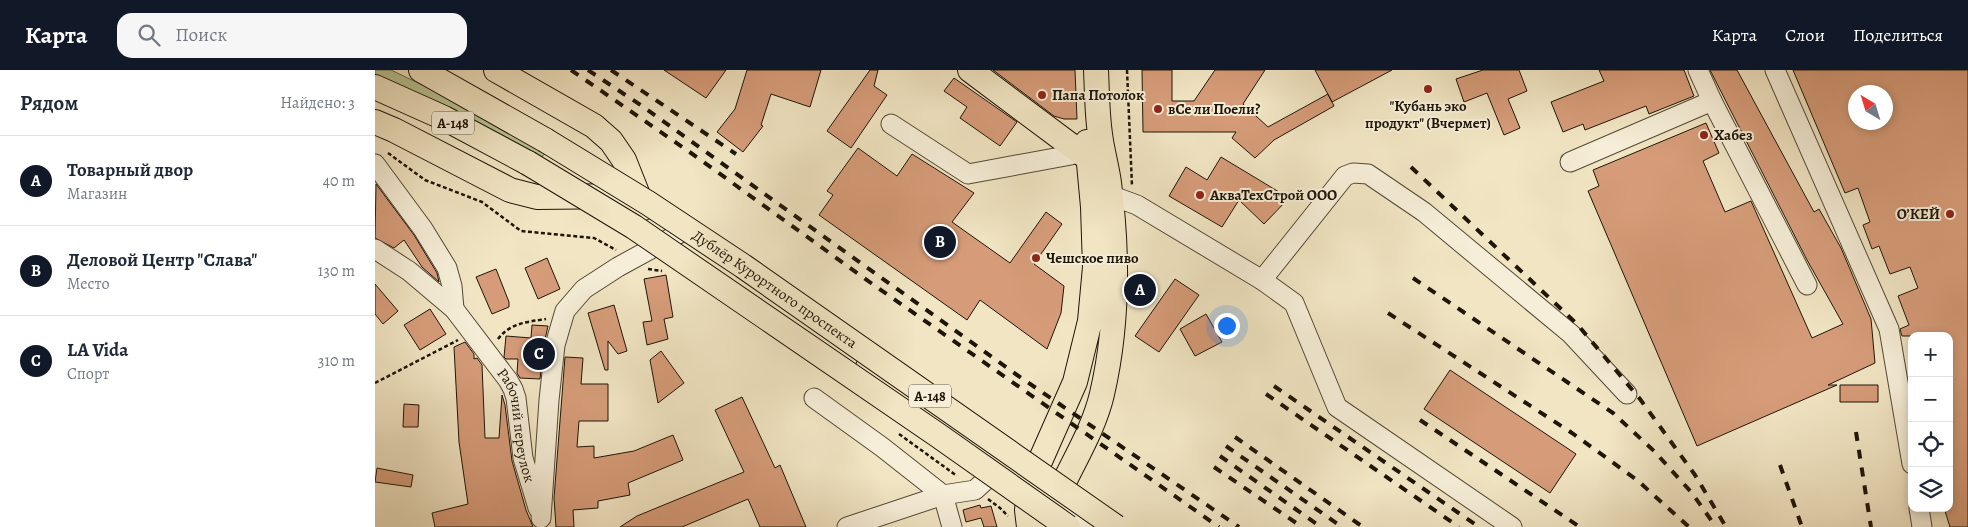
<!DOCTYPE html>
<html lang="ru">
<meta charset="utf-8">
<style>
body{margin:0;font-family:Alegreya,serif;background:#f6f6f7;color:#1f2937}
.controls{position:absolute;right:15px;bottom:15px;display:grid;overflow:hidden;border-radius:10px;box-shadow:0 2px 8px #0003}
.controls button{width:45px;height:45px;display:grid;place-items:center;padding:0;border:0;border-bottom:1px solid #e0e1e3;background:#fff;color:#1f2937;font:25px sans-serif}
.compass{position:absolute;left:1473px;top:15px;width:45px;height:45px;border-radius:50%;background:#fff;box-shadow:0 2px 8px #0003;rotate:322deg}
.you{position:absolute;left:851px;top:255px;width:18px;height:18px;margin:-12px;border:4px solid #fff;border-radius:50%;background:#1a73e8;box-shadow:0 0 0 8px #1a73e833}
.badge{display:grid;place-items:center;width:32px;height:32px;border-radius:50%;background:#111827;color:#fff;font-size:16px;font-weight:700}
.pin{position:absolute;translate:-50% -50%;border:2px solid #fff;box-shadow:0 1px 5px #0006}
.list{margin:0;padding:0;list-style:none}
h2{display:flex;justify-content:space-between;align-items:center;height:65px;margin:0;padding:0 20px;font-size:21px}
h2 small{font-size:16px;font-weight:400;color:#747a83}
.list li{display:grid;grid-template-columns:32px 1fr auto;gap:15px;align-items:center;box-sizing:border-box;height:90px;padding:0 20px;border-top:1px solid #e0e1e3}
.list b{display:block;font-size:19px;white-space:nowrap}
.list p{margin:0;font-size:16px;white-space:nowrap;color:#747a83}
.list em{font-size:16px;font-style:normal;color:#747a83}
.icon{flex:none;width:28px;height:28px;fill:none;stroke:currentColor;stroke-width:2;stroke-linecap:round;stroke-linejoin:round}
.map{position:relative;flex:none;width:1593px;height:457px;overflow:hidden}
header{display:flex;align-items:center;gap:30px;box-sizing:border-box;height:70px;padding:0 25px;background:#111827;color:#fff}
header strong{font-size:24px}
nav{display:flex;gap:28px;margin-inline-start:auto;font-size:18px}
.search{width:350px;height:45px;background:#f6f6f7;display:flex;align-items:center;gap:12px;box-sizing:border-box;padding:0 18px;border-radius:15px;color:#747a83;font-size:19px}
main{display:flex}
aside{flex:1;background:#fff}
.map>svg:first-child{display:block}
.green{fill:#b9c594;stroke:#6c6d4e}
.building{fill:#d69c79;stroke:#1e1507;fill-rule:evenodd}
.lines{fill:none;stroke-linecap:round;stroke-linejoin:round}
.minor-casing{stroke:#534936;stroke-width:21}
.major-casing{stroke:#1e1507;stroke-width:26}
.path{stroke:#1e1507;stroke-width:2.5;stroke-dasharray:4 2.5;stroke-linecap:butt}
.minor{stroke:#f6eed8;stroke-width:19}
.major{stroke:#f1e5c3;stroke-width:24}
.rail{stroke:#1e1507;stroke-width:4;stroke-dasharray:9 9;stroke-linecap:butt}
.major-bridge-casing{stroke:#1e1507;stroke-width:26;stroke-linecap:butt}
.major-bridge{stroke:#f1e5c3;stroke-width:24}
.poi-dot{fill:#8f2418;stroke:#f6eed8;stroke-width:2}
.labels{text-anchor:middle;stroke-width:4;stroke-linejoin:round;paint-order:stroke}
.shield{fill:#f6eed8;stroke:#5f5646;stroke-width:1}
.shield-label{font-size:14px;font-weight:bold;fill:#1e1507}
.poi-label{font-size:15px;font-weight:bold;fill:#1e1507;stroke:#f6eed8;text-anchor:start}
.street-label{font-size:15px;fill:#1e1507;stroke:#f6eed8}
</style>
<header>
<strong>Карта</strong>
<div class="search"><svg class="icon" aria-label="search" viewBox="0 0 24 24"><circle cx="10" cy="10" r="6"/><path d="M15 15l6 6"/></svg>Поиск</div>
<nav><a>Карта</a><a>Слои</a><a>Поделиться</a></nav>
</header>
<main>
<aside>
<h2>Рядом<small>Найдено: 3</small></h2>
<ul class="list">
<li><span class="badge">A</span><div><b>Товарный двор</b><p>Магазин</p></div><em>40 m</em></li>
<li><span class="badge">B</span><div><b>Деловой Центр &quot;Слава&quot;</b><p>Место</p></div><em>130 m</em></li>
<li><span class="badge">C</span><div><b>LA Vida</b><p>Спорт</p></div><em>310 m</em></li>
</ul>
</aside>
<div class="map">
<svg width="1593" height="457" viewBox="0 0 1593 457">
<rect width="100%" height="100%" fill="#f1e5c3"/>
<filter id="stains"><feTurbulence type="fractalNoise" baseFrequency=".004" numOctaves="4"/><feColorMatrix values="0 0 0 0 .2 0 0 0 0 .09 0 0 0 0 .02 0 0 0 .5 -.17"/></filter>
<radialGradient id="worn" r=".72"><stop offset=".6" stop-color="#630" stop-opacity="0"/><stop offset="1" stop-color="#630" stop-opacity=".3"/></radialGradient>
<path class="green" d="M 0,0 L 16,0 L 64,23 L 170,84 L 165,88 L 0,7 Z"/>
<path class="building" d="M 289,0 L 351,0 L 331,28 Z
M 372,0 L 446,0 L 435,37 L 396,24 L 386,55 L 388,56 L 368,82 L 342,62 L 360,39 Z
M 495,0 L 503,0 L 499,16 L 512,25 L 476,78 L 452,61 Z
M 618,0 L 700,0 L 702,49 L 689,49 L 679,46 Z
M 767,0 L 797,0 L 797,31 L 819,31 L 840,0 L 890,0 L 868,34 L 893,57 L 953,24 L 959,36 L 899,70 L 880,88 L 857,68 L 861,62 L 768,62 Z
M 940,0 L 1017,0 L 957,32 Z
M 1108,0 L 1144,0 L 1152,21 L 1133,29 L 1145,58 L 1129,65 L 1112,23 L 1089,32 L 1081,9 Z
M 1224,0 L 1309,0 L 1319,26 L 1274,44 L 1271,36 L 1210,60 L 1208,54 L 1188,62 L 1176,32 L 1229,11 Z
M 1335,0 L 1362,0 L 1439,142 L 1444,139 L 1466,178 L 1496,249 L 1500,293 L 1453,315 L 1462,315 L 1322,376 L 1213,121 L 1224,116 L 1218,100 L 1331,53 L 1344,83 L 1328,91 L 1350,142 L 1376,131 L 1437,268 L 1468,254 L 1432,190 Z
M 1418,0 L 1593,0 L 1593,457 L 1575,457 L 1569,438 L 1574,438 L 1574,266 L 1527,266 L 1525,259 L 1534,255 L 1523,226 L 1543,218 L 1535,197 L 1515,204 L 1504,176 L 1497,179 L 1488,155 L 1495,152 L 1483,118 L 1470,123 ZM 1480,22 L 1510,22 L 1510,52 L 1480,52 Z
M 579,8 L 642,52 L 625,76 L 585,48 L 592,37 L 569,21 Z
M 483,78 L 522,106 L 537,84 L 599,123 L 577,152 L 635,193 L 671,142 L 687,154 L 659,194 L 689,216 L 686,243 L 672,279 L 605,230 L 592,250 L 444,145 L 458,125 L 452,121 Z
M 846,87 L 914,128 L 889,154 L 864,130 L 847,157 L 794,126 L 811,97 L 832,110 Z
M 1,114 L 39,165 L 62,203 L 64,212 L 47,197 L 29,170 L 19,178 L 0,168 Z
M 172,188 L 185,219 L 163,229 L 150,198 Z
M 121,199 L 134,232 L 134,237 L 117,244 L 101,207 Z
M 291,205 L 298,247 L 289,249 L 293,269 L 272,275 L 268,252 L 277,251 L 269,209 Z
M 800,209 L 824,225 L 784,282 L 760,266 Z
M 0,214 L 23,241 L 8,254 L 0,244 Z
M 239,235 L 252,281 L 243,284 L 233,271 L 233,300 L 230,300 L 213,243 Z
M 55,239 L 71,264 L 45,280 L 29,255 Z
M 831,244 L 847,272 L 820,286 L 805,259 Z
M 157,255 L 173,256 L 169,274 L 165,309 L 145,308 L 142,303 L 143,289 L 131,289 L 129,287 L 131,266 L 156,268 Z
M 90,272 L 99,284 L 99,289 L 102,288 L 107,295 L 110,368 L 124,368 L 127,325 L 130,335 L 137,391 L 151,440 L 158,457 L 60,457 L 57,443 L 93,434 L 84,372 L 79,277 Z
M 286,281 L 309,313 L 283,333 L 275,290 Z
M 190,287 L 208,288 L 206,314 L 233,314 L 233,351 L 204,351 L 202,377 L 219,376 L 219,388 L 259,381 L 298,365 L 308,390 L 253,413 L 255,425 L 223,431 L 223,438 L 198,440 L 199,457 L 181,457 L 179,428 Z
M 1075,300 L 1201,384 L 1175,423 L 1049,339 Z
M 1465,315 L 1503,315 L 1503,332 L 1465,332 Z
M 367,327 L 400,398 L 405,395 L 431,457 L 385,457 L 373,429 L 307,457 L 245,457 L 262,446 L 369,402 L 340,340 Z
M 29,334 L 44,335 L 43,357 L 28,357 Z
M 2,398 L 38,405 L 36,417 L 0,412 Z
M 605,435 L 606,438 L 616,436 L 622,457 L 609,457 L 606,448 L 591,452 L 588,440 Z"/>
<g class="lines">
<g class="minor-casing">
<g id="minor">
<path d="M 1323,0 L 1337,31 L 1432,215"/>
<path d="M 1400,0 L 1514,259 L 1537,394"/>
<path d="M 516,54 L 593,104 L 696,85 L 702,80"/>
<path d="M 1195,92 L 1337,31"/>
<path d="M 0,94 L 48,159 L 72,198 L 77,216 L 79,239"/>
<path d="M 735,125 L 762,135 L 887,210 L 919,233 L 962,337 L 1137,457"/>
<path id="s1" d="M 0,179 L 34,201 L 79,239 L 133,310 L 138,319 L 141,328 L 148,388 L 163,438"/>
<path d="M 887,210 L 970,106 L 978,103 L 993,104 L 1049,142 L 1196,264 L 1252,324"/>
<path d="M 439,328 L 507,377 L 568,425 L 577,457"/>
<path d="M 680,432 L 716,457"/>
<path d="M 1544,438 L 1547,457"/>
<path d="M 166,448 L 174,330 L 180,275 L 190,241 L 209,219 L 243,197 L 305,163"/>
<path d="M 472,457 L 568,425 L 600,420 L 627,395"/>
</g>
</g>
<g class="major-casing">
<path id="major" d="M 46,0 L 170,70
M 121,0 L 219,56 L 236,71 L 249,90 L 268,138
M 595,0 L 714,89
M 0,17 L 69,48 L 153,93
M 0,52 L 19,60 L 135,120 L 162,127 L 250,126 L 268,138
M 493,297 L 680,432
M 654,457 L 652,440 L 655,414 L 700,312 L 715,251 L 720,197 L 718,137 L 712,72
M 671,457 C 684,411 716,371 727,324 C 743,255 743,183 734,113 C 732,97 727,81 725,64 C 722,43 722,21 721,0"/>
</g>
<path class="path" d="M 752,0 L 757,116
M 13,83 L 50,110 L 107,132 L 146,161 L 219,168 L 241,180
M 273,199 L 287,201
M 123,269 C 135,253 152,252 171,249
M 0,313 L 83,270
M 524,364 L 582,406
M 613,429 L 625,438 L 633,446"/>
<use href="#minor" class="minor"/>
<use href="#major" class="major"/>
<path class="rail" d="M 196,0 L 316,83 L 496,213 L 844,457
M 213,0 L 267,36 L 642,305 L 864,457
M 236,0 L 361,84
M 1036,97 L 1202,254 L 1265,329 L 1320,405 L 1351,457
M 1038,208 L 1238,343 L 1279,381 L 1317,423 L 1341,457
M 1013,243 L 1197,363 L 1262,410 L 1314,457
M 899,316 L 1104,457
M 891,324 L 1084,457
M 1045,350 L 1205,457
M 1481,362 L 1496,457
M 860,367 L 988,457
M 851,376 L 967,457
M 845,386 L 946,457
M 1405,395 L 1427,457
M 839,397 L 927,457"/>
<g class="major-bridge-casing">
<g id="major-bridge">
<path id="s2" d="M 170,70 L 273,133 L 368,196 L 741,457"/>
<path d="M 153,93 L 259,157 L 564,366 L 693,457"/>
</g>
</g>
<use href="#major-bridge" class="major-bridge"/>
</g>
<g class="poi-dot">
<circle cx="1053" cy="19" r="5"/>
<circle cx="667" cy="25" r="5"/>
<circle cx="783" cy="39" r="5"/>
<circle cx="1329" cy="65" r="5"/>
<circle cx="825" cy="125" r="5"/>
<circle cx="1575" cy="144" r="5"/>
<circle cx="661" cy="188" r="5"/>
</g>
<g class="labels">
<g class="shield">
<rect x="57" y="41.5" width="42" height="23" rx="4"/>
<rect x="534" y="314.5" width="42" height="23" rx="4"/>
</g>
<g class="shield-label">
<text x="78" y="58">А-148</text>
<text x="555" y="331">А-148</text>
</g>
<g class="poi-label">
<text x="677" y="30">Папа Потолок</text>
<text x="1053" y="41" text-anchor="middle">"Кубань эко<tspan x="1053" dy="17">продукт" (Вчермет)</tspan></text>
<text x="793" y="44">вСе ли Поели?</text>
<text x="1339" y="70">Хабез</text>
<text x="835" y="130">АкваТехСтрой ООО</text>
<text x="1565" y="149" text-anchor="end">О’КЕЙ</text>
<text x="671" y="193">Чешское пиво</text>
</g>
<g class="street-label">
<text dy="5" stroke="none"><textPath href="#s2" startOffset="274">Дублёр Курортного проспекта</textPath></text>
<text dy="5" stroke="none"><textPath href="#s1" startOffset="235">Рабочий переулок</textPath></text>
</g>
</g>
<rect width="100%" height="100%" filter="url(#stains)"/>
<rect width="100%" height="100%" fill="url(#worn)"/>
</svg>
<div class="controls">
<button>+</button>
<button>−</button>
<button><svg class="icon" aria-label="locate" viewBox="0 0 24 24"><circle cx="12" cy="12" r="6"/><path d="M12 2v4M12 18v4M2 12h4M18 12h4"/></svg></button>
<button><svg class="icon" aria-label="layers" viewBox="0 0 24 24"><path d="M12 4l9 5-9 5-9-5zM3 14l9 5 9-5"/></svg></button>
</div>
<svg class="compass" viewBox="-18 -18 36 36"><path d="M0-13l5 13h-10z" fill="#e53935"/><path d="M0 13l5-13h-10z" fill="#747a83"/></svg>
<div class="you"></div>
<div class="pin badge" style="left:765px;top:220px">A</div>
<div class="pin badge" style="left:565px;top:172px">B</div>
<div class="pin badge" style="left:164px;top:284px">C</div>
</div>
</main>
